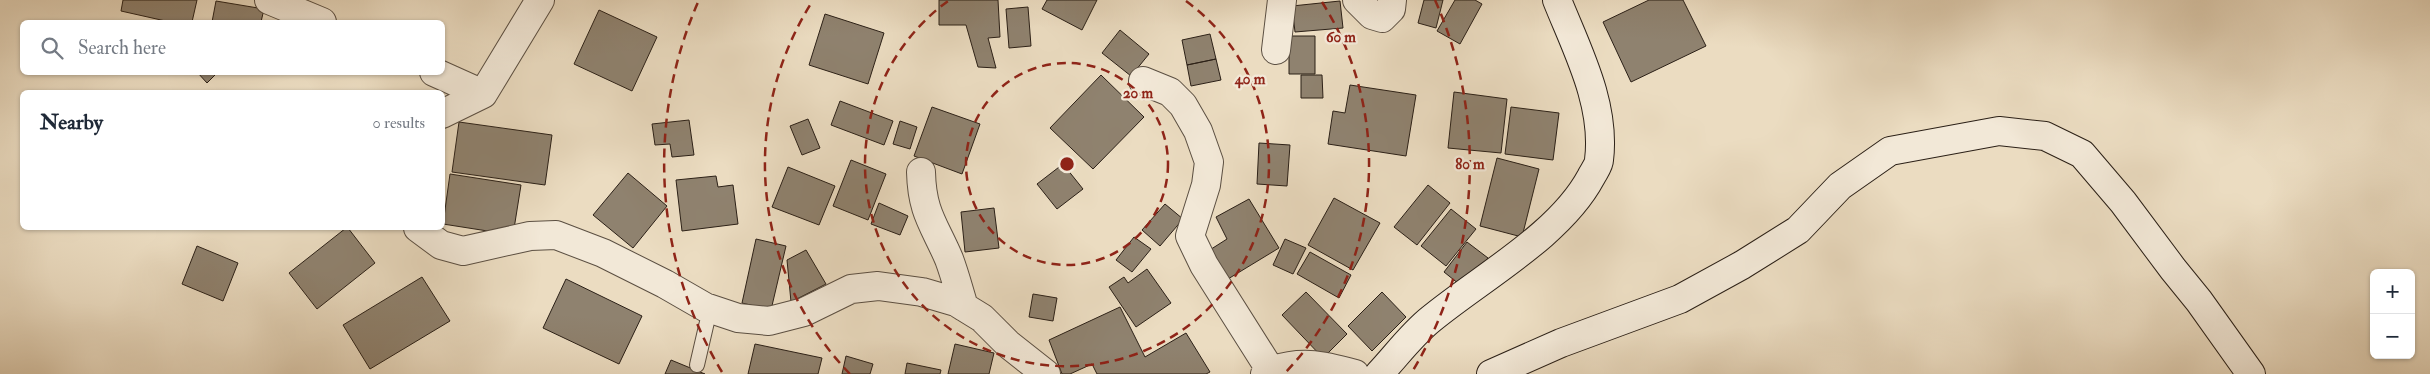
<!DOCTYPE html>
<meta charset="utf-8">
<style>
body{margin:0;font-family:"IM FELL Double Pica",serif;background:#f2f2f3;color:#1f2937}
.controls{position:absolute;right:15px;bottom:15px;display:grid;overflow:hidden;border-radius:8px;box-shadow:0 1px 4px #0004}
.controls button{width:45px;height:45px;display:grid;place-items:center;padding:0;border:0;border-bottom:1px solid #e0e1e3;background:#fff;color:#1f2937;font:25px sans-serif}
.list{margin:0;padding:0;list-style:none}
h2{display:flex;justify-content:space-between;align-items:center;height:65px;margin:0;padding:0 20px;font-size:21px}
h2 small{font-size:16px;font-weight:400;color:#747a83}
.icon{flex:none;width:28px;height:28px;fill:none;stroke:currentColor;stroke-width:2;stroke-linecap:round;stroke-linejoin:round}
.map{position:relative;flex:none;width:2430px;height:374px;overflow:hidden}
.search{position:absolute;background:#fff;box-shadow:0 1px 4px #0004;left:20px;top:20px;width:425px;height:55px;display:flex;align-items:center;gap:12px;box-sizing:border-box;padding:0 18px;border-radius:8px;color:#747a83;font-size:19px}
.panel{position:absolute;background:#fff;box-shadow:0 1px 4px #0004;left:20px;top:90px;width:425px;height:140px;border-radius:8px}
.map>svg:first-child{display:block}
.building{fill:#8f826f;stroke:#2b2017}
.lines{fill:none;stroke-linecap:round;stroke-linejoin:round}
.lane-casing{stroke:#5b4f42;stroke-width:16}
.street-casing{stroke:#5b4f42;stroke-width:30}
.secondary-casing{stroke:#2b2017;stroke-width:30}
.lane{stroke:#f2e8d7;stroke-width:14}
.street{stroke:#f2e8d7;stroke-width:28}
.secondary{stroke:#f2e8d7;stroke-width:28}
.ring{fill:none;stroke:#8f2418;stroke-width:2.5;stroke-dasharray:9 6}
.centre{fill:#8f2418;stroke:#f2e8d7;stroke-width:2.5}
.ring-label{font-size:15px;text-anchor:middle;font-weight:bold;fill:#8f2418;stroke:#f2e8d7;stroke-width:4.5;stroke-linejoin:round;paint-order:stroke}
</style>
<div class="map">
<svg width="2430" height="374" viewBox="0 0 2430 374">
<rect width="100%" height="100%" fill="#ebdcc1"/>
<filter id="stains"><feTurbulence type="fractalNoise" baseFrequency=".004" numOctaves="4"/><feColorMatrix values="0 0 0 0 .2 0 0 0 0 .09 0 0 0 0 .02 0 0 0 .5 -.17"/></filter>
<radialGradient id="worn" r=".72"><stop offset=".6" stop-color="#630" stop-opacity="0"/><stop offset="1" stop-color="#630" stop-opacity=".3"/></radialGradient>
<path class="building" d="M 123,0 L 197,0 L 192,22 L 170,22 L 121,11 Z
M 939,0 L 998,0 L 1000,37 L 988,38 L 996,68 L 978,67 L 966,25 L 939,25 Z
M 1047,0 L 1097,0 L 1082,30 L 1042,9 Z
M 1424,0 L 1443,0 L 1436,28 L 1418,23 Z
M 1455,0 L 1475,0 L 1482,4 L 1460,44 L 1437,31 Z
M 1649,0 L 1683,0 L 1706,46 L 1631,82 L 1603,22 Z
M 216,1 L 264,9 L 261,22 L 212,22 Z
M 1340,1 L 1343,28 L 1295,32 L 1292,6 Z
M 1028,7 L 1031,46 L 1009,48 L 1006,9 Z
M 599,10 L 657,37 L 632,91 L 574,64 Z
M 825,14 L 884,33 L 868,84 L 809,65 Z
M 1120,30 L 1149,54 L 1131,76 L 1102,53 Z
M 1210,34 L 1216,59 L 1187,65 L 1182,40 Z
M 1289,36 L 1315,36 L 1315,74 L 1289,74 Z
M 1216,59 L 1221,80 L 1191,86 L 1187,65 Z
M 197,72 L 218,72 L 207,83 Z
M 1101,75 L 1144,117 L 1093,169 L 1050,128 Z
M 1301,75 L 1322,75 L 1323,98 L 1301,98 Z
M 1350,85 L 1416,95 L 1406,156 L 1328,144 L 1333,111 L 1345,113 Z
M 1454,92 L 1507,99 L 1501,153 L 1448,148 Z
M 840,101 L 893,121 L 884,145 L 831,125 Z
M 932,107 L 980,124 L 962,174 L 914,156 Z
M 1511,107 L 1559,113 L 1553,160 L 1505,154 Z
M 808,119 L 820,148 L 802,155 L 790,126 Z
M 689,120 L 694,155 L 672,157 L 670,144 L 655,145 L 652,124 Z
M 900,121 L 917,127 L 910,149 L 893,144 Z
M 459,122 L 552,135 L 545,185 L 452,172 Z
M 1259,143 L 1290,145 L 1287,186 L 1257,184 Z
M 1497,158 L 1539,169 L 1522,237 L 1480,226 Z
M 851,160 L 886,174 L 868,220 L 833,206 Z
M 1063,164 L 1083,189 L 1057,209 L 1037,184 Z
M 788,167 L 835,186 L 819,225 L 772,207 Z
M 628,173 L 667,206 L 633,248 L 593,215 Z
M 450,174 L 521,185 L 513,235 L 443,224 Z
M 716,176 L 718,187 L 733,185 L 738,224 L 682,231 L 676,180 Z
M 1428,185 L 1450,203 L 1417,245 L 1394,227 Z
M 1334,198 L 1380,223 L 1353,270 L 1308,245 Z
M 1249,199 L 1279,248 L 1223,282 L 1205,253 L 1227,239 L 1216,217 Z
M 879,203 L 908,216 L 900,235 L 871,224 Z
M 1165,204 L 1183,219 L 1160,246 L 1142,230 Z
M 994,208 L 999,248 L 965,252 L 961,212 Z
M 1451,209 L 1476,229 L 1446,266 L 1421,246 Z
M 346,228 L 348,228 L 375,263 L 317,309 L 289,273 Z
M 1134,237 L 1151,249 L 1132,272 L 1116,260 Z
M 756,239 L 786,246 L 771,310 L 742,303 Z
M 1285,239 L 1306,248 L 1293,274 L 1273,265 Z
M 1467,242 L 1488,258 L 1464,288 L 1444,272 Z
M 197,246 L 238,263 L 223,301 L 182,284 Z
M 806,250 L 826,284 L 791,302 L 787,260 Z
M 1310,252 L 1351,275 L 1339,298 L 1297,274 Z
M 1147,269 L 1171,303 L 1136,327 L 1109,287 L 1124,277 L 1128,283 Z
M 422,277 L 450,321 L 370,369 L 343,325 Z
M 566,279 L 642,316 L 619,364 L 543,328 Z
M 1306,292 L 1347,334 L 1323,358 L 1282,315 Z
M 1382,292 L 1406,317 L 1372,351 L 1348,326 Z
M 1033,294 L 1057,298 L 1053,321 L 1029,317 Z
M 1120,307 L 1145,357 L 1186,333 L 1210,372 L 1206,374 L 1097,374 L 1092,364 L 1070,374 L 1062,374 L 1049,340 Z
M 755,344 L 822,358 L 818,374 L 748,374 Z
M 955,344 L 994,353 L 989,374 L 948,374 Z
M 846,356 L 873,364 L 870,374 L 842,374 Z
M 671,360 L 705,374 L 665,374 Z
M 907,363 L 941,370 L 940,374 L 905,374 Z"/>
<g class="lines">
<g class="lane-casing">
<path id="lane" d="M 697,365 L 710,309"/>
</g>
<g class="street-casing">
<path id="street" d="M 269,0 L 322,22
M 1357,0 L 1372,15 L 1382,18 L 1391,9 L 1392,0
M 1276,50 L 1282,0
M 434,72 L 483,94
M 1143,81 L 1170,92 L 1183,105 L 1198,131 L 1209,162 L 1206,185 L 1190,236 L 1204,265 L 1271,371
M 442,114 L 483,94 L 540,0
M 921,172 C 922,213 934,224 949,259 C 955,275 959,291 964,307
M 418,228 L 441,245 L 463,251 L 530,236 L 556,235 L 603,253 L 665,284 L 705,307 L 738,318 L 769,321 L 804,312 L 851,289 L 878,286 L 922,292 L 956,302 L 982,318 L 1008,344 L 1046,374
M 1265,374 C 1297,359 1323,365 1355,374"/>
</g>
<g class="secondary-casing">
<path id="secondary" d="M 1379,374 C 1396,356 1412,334 1431,319 C 1482,277 1560,235 1591,177 C 1594,171 1599,165 1599,160 C 1606,104 1577,50 1557,0
M 1491,374 L 1561,343 L 1680,299 L 1742,265 L 1798,230 L 1840,186 L 1890,151 L 1999,131 L 2045,136 L 2082,154 L 2123,202 L 2173,269 L 2199,301 L 2251,374"/>
</g>
<use href="#lane" class="lane"/>
<use href="#street" class="street"/>
<use href="#secondary" class="secondary"/>
</g>
<g class="ring">
<circle cx="1067" cy="164" r="101"/>
<path d="M1186 1A202 202 0 1 1 948 1"/>
<path d="M850 374A302 302 0 0 1 812 2M1322 2A302 302 0 0 1 1284 374"/>
<path d="M722 372A403 403 0 0 1 699 0M1435 0A403 403 0 0 1 1412 372"/>
</g>
<circle cx="1067" cy="164" r="8" class="centre"/>
<g class="ring-label">
<text x="1341" y="42">60 m</text>
<text x="1250" y="84">40 m</text>
<text x="1138" y="98">20 m</text>
<text x="1470" y="169">80 m</text>
</g>
<rect width="100%" height="100%" filter="url(#stains)"/>
<rect width="100%" height="100%" fill="url(#worn)"/>
</svg>
<div class="controls">
<button>+</button>
<button>−</button>
</div>
<div class="search"><svg class="icon" aria-label="search" viewBox="0 0 24 24"><circle cx="10" cy="10" r="6"/><path d="M15 15l6 6"/></svg>Search here</div>
<section class="panel">
<h2>Nearby<small>0 results</small></h2>
<ul class="list">
</ul>
</section>
</div>
